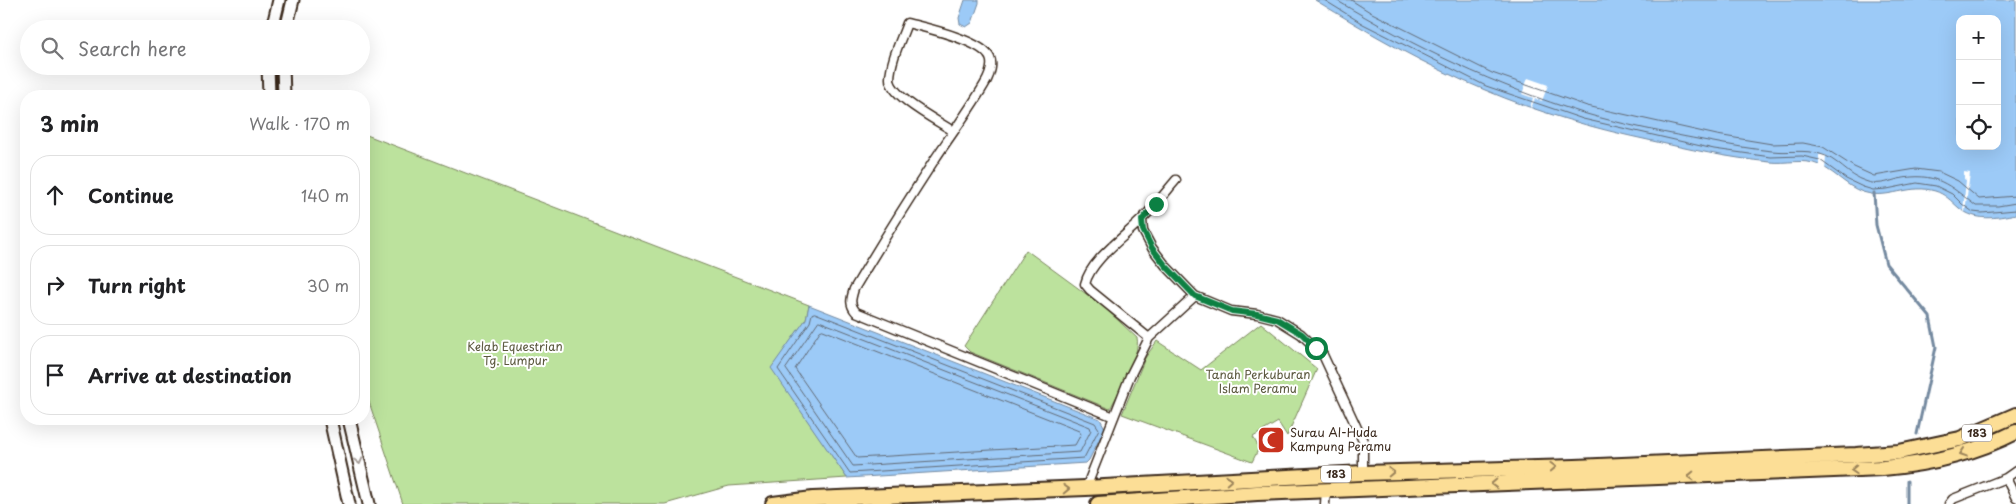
<!DOCTYPE html>
<meta charset="utf-8">
<style>
body{margin:0;font-family:"Playpen Sans",sans-serif;background:#f2f2f2;color:#202124}
.controls{position:absolute;right:15px;top:15px;display:grid;overflow:hidden;border-radius:10px;box-shadow:0 5px 20px #0002}
.controls button{width:45px;height:45px;display:grid;place-items:center;padding:0;border:0;border-bottom:1px solid #e0e0e0;background:#fff;color:#202124;font:25px sans-serif}
.stop{position:absolute;width:15px;height:15px;margin:-11px;border:4px solid #0b8043;border-radius:50%;background:#fff}
.stop.end{background:#0b8043;border-color:#fff;box-shadow:0 1px 5px #0008}
.list{margin:0;padding:0;list-style:none}
h2{display:flex;justify-content:space-between;align-items:center;height:65px;margin:0;padding:0 20px;font-size:21px}
h2 small{font-size:16px;font-weight:400;color:#757577}
.list li{display:grid;grid-template-columns:32px 1fr auto;gap:15px;align-items:center;box-sizing:border-box;height:80px;margin:0 10px 10px;padding:0 10px;border:1px solid #e0e0e0;border-radius:20px}
.list b{display:block;font-size:19px;white-space:nowrap}
.list em{font-size:16px;font-style:normal;color:#757577}
.icon{flex:none;width:28px;height:28px;fill:none;stroke:currentColor;stroke-width:2;stroke-linecap:round;stroke-linejoin:round}
.map{position:relative;flex:none;width:2016px;height:504px;overflow:hidden}
.search{position:absolute;background:#fff;box-shadow:0 5px 20px #0002;left:20px;top:20px;width:350px;height:55px;display:flex;align-items:center;gap:12px;box-sizing:border-box;padding:0 18px;border-radius:28px;color:#757577;font-size:19px}
.panel{position:absolute;background:#fff;box-shadow:0 5px 20px #0002;left:20px;top:90px;width:350px;height:335px;border-radius:20px}
.map>svg:first-child{display:block}
.green{fill:#bce29d;stroke:#7c865e}
.water{fill:#9ccaf7;stroke:#758aa0;fill-rule:evenodd}
.pier{fill:#fff}
.lines{fill:none;stroke-linecap:round;stroke-linejoin:round}
.shore{stroke:#626a75;stroke-width:1}
.stream{stroke:#758aa0;stroke-width:3}
.street-casing{stroke:#3b2a1e;stroke-width:11}
.secondary-casing{stroke:#3b2a1e;stroke-width:15}
.highway-casing{stroke:#3b2a1e;stroke-width:18}
.street{stroke:#fff;stroke-width:8}
.secondary{stroke:#fff;stroke-width:11}
.highway{stroke:#fcde96;stroke-width:14}
.oneway{stroke:#9c845a}
.oneway2{stroke:#a79f9a}
.route{stroke:#0b8043;stroke-width:6}
.labels{text-anchor:middle;stroke-width:4;stroke-linejoin:round;paint-order:stroke}
.shield{fill:#fff;stroke:#766a62;stroke-width:1}
.shield-label{font-size:11px;font-weight:bold;fill:#3b2a1e}
.park-label{font-size:12px;fill:#5b583e;stroke:#fff}
.poi-label{font-size:12px;fill:#3b2a1e;stroke:#fff;text-anchor:start}
</style>
<div class="map">
<svg width="2016" height="504" viewBox="0 0 2016 504">
<rect width="100%" height="100%" fill="#fff"/>
<filter id="ink" filterUnits="userSpaceOnUse"><feTurbulence type="fractalNoise" baseFrequency=".02" numOctaves="2"/><feDisplacementMap in="SourceGraphic" scale="10" xChannelSelector="R" yChannelSelector="G"/><feConvolveMatrix kernelMatrix="1 2 1 2 8 2 1 2 1" color-interpolation-filters="sRGB"/></filter>
<g filter="url(#ink)">
<path class="green" d="M 364,134 L 809,305 L 806,319 L 772,368 L 847,478 L 729,486 L 665,504 L 403,504 L 364,387 Z
M 1026,250 L 1104,307 L 1137,338 C 1141,354 1118,393 1110,409 L 970,352 L 964,346 Z
M 1261,323 L 1317,369 L 1287,436 L 1278,422 L 1253,437 L 1259,448 L 1252,462 L 1122,414 L 1145,358 L 1157,341 L 1201,370 Z"/>
<path class="water" d="M 965,0 L 979,0 L 979,3 L 972,23 L 966,27 L 960,24 L 959,18 Z
M 1315,0 L 2016,0 L 2016,214 C 1995,218 1977,222 1959,208 C 1951,201 1945,194 1935,191 C 1911,184 1893,197 1871,194 C 1849,191 1838,173 1819,165 C 1804,158 1786,164 1770,162 C 1729,158 1688,149 1648,140 C 1592,128 1537,112 1485,90 C 1426,66 1369,33 1315,0 ZM 1960,19 L 1997,19 L 1997,146 L 1960,146 Z
M 809,305 L 1100,419 L 1105,428 L 1089,460 L 1086,463 L 847,478 L 771,368 L 806,319 Z"/>
<path class="pier" d="M 1528,78 L 1548,85 L 1542,101 L 1535,99 L 1531,108 L 1530,107 L 1533,98 L 1522,94 Z
M 1819,155 L 1826,155 L 1825,172 L 1819,168 Z
M 1964,172 L 1970,173 L 1965,212 L 1963,211 L 1966,180 L 1964,179 Z"/>
<g class="lines">
<path class="shore" d="M 1324,0 L 1363,24 L 1486,86 L 1583,119 L 1714,149 L 1771,157 L 1802,156 L 1820,160 L 1846,179 L 1863,187 L 1873,190 L 1887,189 L 1917,183 L 1936,186 L 1952,194 L 1962,204 L 1973,212 L 1982,213 L 2016,210
M 1336,0 C 1414,47 1496,86 1583,113 C 1624,125 1666,133 1708,141 C 1729,145 1751,149 1772,151 C 1788,153 1804,149 1820,154 C 1837,158 1848,176 1865,181 C 1877,186 1887,182 1898,179 C 1936,171 1949,185 1976,206 L 1998,206 L 2016,203
M 1351,0 L 1370,12 L 1492,73 L 1587,106 L 1717,135 L 1772,144 L 1803,143 L 1823,147 L 1854,167 L 1874,176 L 1916,169 L 1939,172 L 1958,181 L 1979,199 L 2016,196
M 815,313 L 1095,423 L 1099,429 L 1084,458 L 850,473 L 778,369 L 810,322 L 812,314 Z
M 819,321 L 1090,427 L 1091,430 L 1080,452 L 853,466 L 786,369 Z
M 823,330 L 1079,431 L 1081,434 L 1075,445 L 857,458 L 795,369 L 820,331 Z"/>
<path class="stream" d="M 1874,193 L 1876,225 L 1886,264 L 1930,317 L 1936,347 L 1917,434
M 1907,504 L 1907,481"/>
<g class="street-casing">
<path id="street" d="M 953,131 C 938,121 889,96 890,78 C 891,59 901,40 907,23 C 926,28 982,40 990,58 C 993,64 990,74 987,80 C 972,107 952,133 935,159 C 907,202 880,245 854,289 C 851,299 849,304 856,312 L 1114,417
M 1142,220 L 1143,231 L 1152,248 L 1166,266 L 1195,296 L 1231,311 L 1257,314 L 1277,319 L 1301,334 L 1323,355 L 1363,441 L 1363,473
M 1149,338 L 1090,290 L 1085,284 C 1091,259 1126,236 1143,218 C 1155,206 1165,193 1176,180
M 2006,478 L 2016,498
M 1086,488 L 1130,376 L 1149,338 L 1195,296
M 1325,504 L 1326,490
M 1949,504 L 1953,499 L 2006,478 L 2016,471"/>
</g>
<g class="secondary-casing">
<path id="secondary" d="M 272,29 L 279,0
M 286,29 L 293,0
M 268,66 L 269,96
M 283,66 L 284,96
M 330,419 L 349,504
M 349,419 L 369,504"/>
</g>
<g class="highway-casing">
<path id="highway" d="M 773,504 L 813,499 L 1086,488 L 1363,473 L 1575,467 L 1856,455 L 1899,452 L 1960,439 L 2016,415
M 1098,504 L 1257,493 L 1883,468 C 1929,464 1975,453 2016,432"/>
</g>
<use href="#street" class="street"/>
<use href="#secondary" class="secondary"/>
<use href="#highway" class="highway"/>
</g>
<defs><path id="oneway-chevron" d="M-2-3.5L2.5 0L-2 3.5" fill="none" stroke-width="1.6" stroke-linecap="round" stroke-linejoin="round" transform="scale(1.25)"/></defs>
<g class="oneway">
<use href="#oneway-chevron" transform="translate(1963 453) rotate(162)"/>
<use href="#oneway-chevron" transform="translate(1553 467) rotate(-2)"/>
<use href="#oneway-chevron" transform="translate(1854 470) rotate(177)"/>
<use href="#oneway-chevron" transform="translate(1391 472) rotate(-2)"/>
<use href="#oneway-chevron" transform="translate(1691 476) rotate(178)"/>
<use href="#oneway-chevron" transform="translate(1229 480) rotate(-3)"/>
<use href="#oneway-chevron" transform="translate(1494 484) rotate(178)"/>
<use href="#oneway-chevron" transform="translate(1066 489) rotate(-2)"/>
</g>
<use class="oneway2" href="#oneway-chevron" transform="translate(359 461) rotate(77)"/>
</g>
<g class="lines" filter="url(#ink)">
<path class="route" d="M 1156,204 L 1142,220 L 1143,230 L 1152,248 L 1166,266 L 1195,296 L 1232,311 L 1257,314 L 1277,319 L 1302,334 L 1316,348"/>
</g>
<defs>
<g id="mosque-square" transform="scale(1.4375)"><rect x="-9" y="-9" width="18" height="18" rx="4" fill="#c8321e" stroke="#fff"/><path d="M3.5-4.9A6 6 0 1 0 3.5 4.9A5 5 0 1 1 3.5-4.9Z" fill="#fff"/></g>
</defs>
<g fill-rule="evenodd">
<use href="#mosque-square" x="1271" y="440"/>
</g>
<g class="labels">
<g class="shield">
<rect x="1962" y="424.5" width="30" height="17" rx="4"/>
<rect x="1321" y="465.5" width="30" height="17" rx="4"/>
</g>
<g class="shield-label">
<text x="1977" y="437">183</text>
<text x="1336" y="478">183</text>
</g>
<g class="park-label">
<text x="515" y="351">Kelab Equestrian<tspan x="515" dy="14">Tg. Lumpur</tspan></text>
<text x="1258" y="379">Tanah Perkuburan<tspan x="1258" dy="14">Islam Peramu</tspan></text>
</g>
<g class="poi-label">
<text x="1290" y="437">Surau Al-Huda<tspan x="1290" dy="14">Kampung Peramu</tspan></text>
</g>
</g>
</svg>
<div class="controls">
<button>+</button>
<button>−</button>
<button><svg class="icon" aria-label="locate" viewBox="0 0 24 24"><circle cx="12" cy="12" r="6"/><path d="M12 2v4M12 18v4M2 12h4M18 12h4"/></svg></button>
</div>
<div class="stop" style="left:1316px;top:348px"></div>
<div class="stop end" style="left:1156px;top:204px"></div>
<div class="search"><svg class="icon" aria-label="search" viewBox="0 0 24 24"><circle cx="10" cy="10" r="6"/><path d="M15 15l6 6"/></svg>Search here</div>
<section class="panel">
<h2>3 min<small>Walk · 170 m</small></h2>
<ul class="list">
<li><svg class="icon" aria-label="ahead" viewBox="0 0 24 24"><path d="M12 20V5M6 11l6-6 6 6"/></svg><div><b>Continue</b></div><em>140 m</em></li>
<li><svg class="icon" aria-label="right" viewBox="0 0 24 24"><path d="M7 20v-9h11M14 6l5 5-5 5"/></svg><div><b>Turn right</b></div><em>30 m</em></li>
<li><svg class="icon" aria-label="arrive" viewBox="0 0 24 24"><path d="M6 21V4h12l-3 4 3 4H6"/></svg><div><b>Arrive at destination</b></div></li>
</ul>
</section>
</div>
